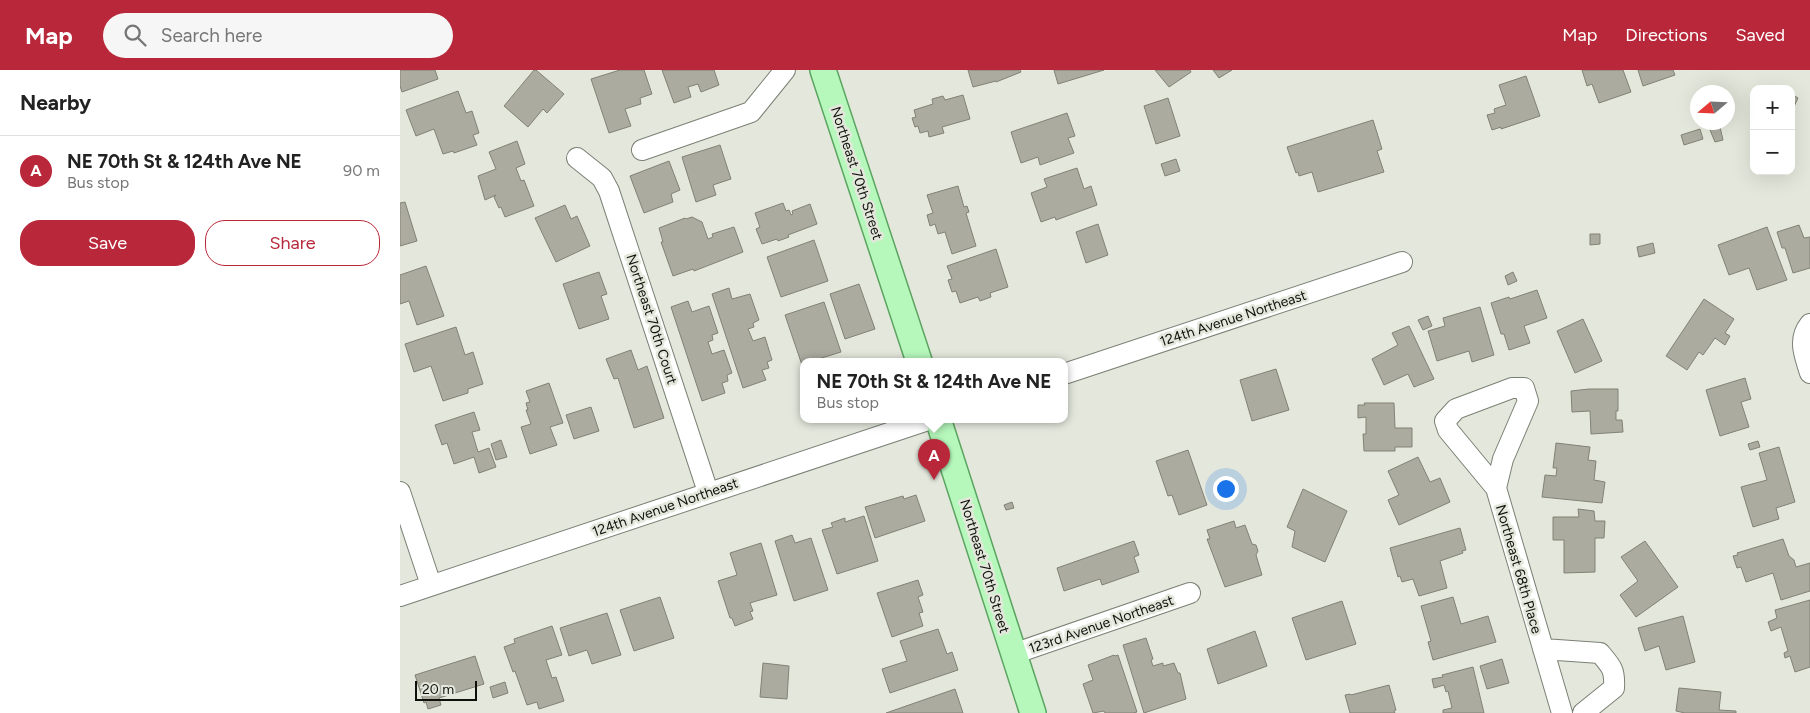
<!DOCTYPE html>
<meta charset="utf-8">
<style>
body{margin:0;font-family:Figtree,sans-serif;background:#f6f6f6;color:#222}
.controls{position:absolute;right:15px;top:15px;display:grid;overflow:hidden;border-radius:10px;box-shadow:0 5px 20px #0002}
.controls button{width:45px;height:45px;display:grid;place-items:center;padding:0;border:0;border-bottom:1px solid #e0e0e0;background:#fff;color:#222;font:25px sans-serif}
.compass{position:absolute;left:1290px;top:15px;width:45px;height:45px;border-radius:50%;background:#fff;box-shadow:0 5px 20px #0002;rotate:251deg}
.scale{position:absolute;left:15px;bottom:12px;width:62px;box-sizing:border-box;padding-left:5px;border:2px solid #0f100c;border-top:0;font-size:14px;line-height:18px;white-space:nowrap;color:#0f100c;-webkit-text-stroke:4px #e4e8dc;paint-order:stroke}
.you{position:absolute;left:825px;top:418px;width:18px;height:18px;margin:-12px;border:4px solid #fff;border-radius:50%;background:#1a73e8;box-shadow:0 0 0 8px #1a73e833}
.badge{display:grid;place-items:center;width:32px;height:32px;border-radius:50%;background:#b9283a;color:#fff;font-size:16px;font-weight:700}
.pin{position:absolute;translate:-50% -41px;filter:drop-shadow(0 1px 2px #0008)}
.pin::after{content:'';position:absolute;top:26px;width:18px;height:15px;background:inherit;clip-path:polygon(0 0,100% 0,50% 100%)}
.popup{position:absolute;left:400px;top:288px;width:268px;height:65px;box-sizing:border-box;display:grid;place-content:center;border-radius:10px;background:#fff;filter:drop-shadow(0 1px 4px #0005);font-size:16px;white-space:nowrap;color:#767676}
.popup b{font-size:19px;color:#222}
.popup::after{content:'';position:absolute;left:50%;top:100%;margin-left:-10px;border:10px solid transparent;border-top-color:#fff}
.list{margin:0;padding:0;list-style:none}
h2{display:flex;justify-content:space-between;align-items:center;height:65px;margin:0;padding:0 20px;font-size:21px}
h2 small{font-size:16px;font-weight:400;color:#767676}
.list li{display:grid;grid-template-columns:32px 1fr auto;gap:15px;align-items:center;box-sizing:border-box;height:70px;padding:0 20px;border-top:1px solid #e0e0e0}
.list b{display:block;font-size:19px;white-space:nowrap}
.list p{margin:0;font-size:16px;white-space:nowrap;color:#767676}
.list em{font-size:16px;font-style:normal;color:#767676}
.actions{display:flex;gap:10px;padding:15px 20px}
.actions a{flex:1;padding:11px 0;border:1px solid #b9283a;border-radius:20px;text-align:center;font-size:18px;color:#b9283a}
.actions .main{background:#b9283a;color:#fff}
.icon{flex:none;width:28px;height:28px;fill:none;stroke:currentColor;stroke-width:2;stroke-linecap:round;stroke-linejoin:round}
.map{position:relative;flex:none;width:1410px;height:643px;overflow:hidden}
header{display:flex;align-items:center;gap:30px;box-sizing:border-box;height:70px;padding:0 25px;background:#b9283a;color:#fff}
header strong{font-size:24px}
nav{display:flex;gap:28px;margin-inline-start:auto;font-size:18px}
.search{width:350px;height:45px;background:#f6f6f6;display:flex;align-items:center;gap:12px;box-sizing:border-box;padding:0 18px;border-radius:28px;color:#767676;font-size:19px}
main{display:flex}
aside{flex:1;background:#fff}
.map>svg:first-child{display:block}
.building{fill:#acab9f;stroke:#828175}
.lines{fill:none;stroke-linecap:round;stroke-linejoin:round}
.minor-casing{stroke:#7b8075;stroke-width:22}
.major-casing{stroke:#5ca461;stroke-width:28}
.minor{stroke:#fff;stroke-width:20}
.major{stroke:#b6f8bc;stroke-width:25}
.labels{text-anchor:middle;stroke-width:5;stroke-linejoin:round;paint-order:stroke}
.street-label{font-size:14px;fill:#0f100c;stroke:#e4e8dc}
</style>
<header>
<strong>Map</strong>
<div class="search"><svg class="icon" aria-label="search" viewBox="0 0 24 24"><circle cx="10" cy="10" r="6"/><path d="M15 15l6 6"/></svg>Search here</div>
<nav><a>Map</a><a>Directions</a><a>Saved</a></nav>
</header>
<main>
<aside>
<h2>Nearby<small></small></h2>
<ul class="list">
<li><span class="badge">A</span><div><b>NE 70th St &amp; 124th Ave NE</b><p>Bus stop</p></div><em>90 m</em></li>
</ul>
<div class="actions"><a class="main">Save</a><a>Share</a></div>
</aside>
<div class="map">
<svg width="1410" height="643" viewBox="0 0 1410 643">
<rect width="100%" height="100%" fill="#e4e8dc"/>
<path class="building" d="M 0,0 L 35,0 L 38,9 L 2,22 L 0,16 Z
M 134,0 L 136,0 L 164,24 L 147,43 L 143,39 L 128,57 L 104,36 Z
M 220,0 L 244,0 L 252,24 L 240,28 L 241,34 L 225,39 L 231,56 L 209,63 L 191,9 Z
M 262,0 L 314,0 L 319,15 L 301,22 L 298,14 L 288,17 L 291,27 L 274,33 Z
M 568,0 L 620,0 L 621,2 L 596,12 L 596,11 L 573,17 Z
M 654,0 L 704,0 L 658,14 Z
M 755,0 L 790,0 L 791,2 L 769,17 Z
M 813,0 L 832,0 L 819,8 Z
M 1182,0 L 1223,0 L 1231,22 L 1199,33 L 1192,14 L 1187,16 Z
M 1238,0 L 1273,0 L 1275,5 L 1243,16 Z
M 1126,6 L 1140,46 L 1101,59 L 1101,57 L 1092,60 L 1087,45 L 1095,43 L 1094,39 L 1106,35 L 1099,15 Z
M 58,21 L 66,43 L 72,41 L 79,63 L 73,65 L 77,75 L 54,83 L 53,81 L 43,84 L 34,59 L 16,66 L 6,40 Z
M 1391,24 L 1398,28 L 1392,41 L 1391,40 Z
M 563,25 L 570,49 L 542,57 L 544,63 L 529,67 L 528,61 L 520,63 L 518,56 L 515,57 L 512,48 L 516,47 L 514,40 L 533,34 L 532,29 L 543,26 L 545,30 Z
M 768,28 L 780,66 L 756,74 L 744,36 Z
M 667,43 L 675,66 L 668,68 L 674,83 L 640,95 L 638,87 L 621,93 L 611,62 Z
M 973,50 L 982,79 L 977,81 L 984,102 L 918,122 L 912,102 L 899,106 L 898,102 L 896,103 L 887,77 Z
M 1320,57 L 1323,70 L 1315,72 L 1310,60 Z
M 1300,59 L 1303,69 L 1284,75 L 1281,65 Z
M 117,71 L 125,94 L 116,98 L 121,111 L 124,110 L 134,136 L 105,147 L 101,137 L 99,138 L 94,127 L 96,125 L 85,130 L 78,106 L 96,99 L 89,82 Z
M 320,75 L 331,109 L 313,115 L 316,125 L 296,132 L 282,87 Z
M 776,89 L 780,101 L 765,106 L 761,94 Z
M 269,91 L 280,120 L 271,124 L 273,132 L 244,143 L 230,106 Z
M 677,98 L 684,119 L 691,116 L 697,135 L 656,150 L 655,147 L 641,152 L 631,123 L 647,117 L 644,109 Z
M 558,116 L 564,137 L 567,136 L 569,142 L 566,143 L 576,176 L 552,184 L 545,162 L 538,164 L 535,154 L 530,156 L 527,145 L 533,143 L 527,125 Z
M 5,132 L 17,171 L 0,176 L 0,133 Z
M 383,133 L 386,141 L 389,140 L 391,145 L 393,144 L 392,141 L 410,134 L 417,154 L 388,165 L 389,167 L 378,171 L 377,169 L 362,174 L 356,159 L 360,157 L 355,143 Z
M 165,135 L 171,149 L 177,146 L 190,176 L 156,192 L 135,148 Z
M 292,147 L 302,152 L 308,169 L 313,167 L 312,164 L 334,157 L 343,182 L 294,201 L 293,199 L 273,206 L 261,172 L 263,172 L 259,158 L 285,148 L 286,149 Z
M 698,154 L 708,185 L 686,193 L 676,162 Z
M 1399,155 L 1404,168 L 1410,167 L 1410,198 L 1393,203 L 1385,178 L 1382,178 L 1377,162 Z
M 1367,157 L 1387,210 L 1357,220 L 1349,198 L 1329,205 L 1318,175 Z
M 1190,164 L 1200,164 L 1200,174 L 1190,175 Z
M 414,170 L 428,211 L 381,227 L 367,187 Z
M 1253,173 L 1255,183 L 1239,187 L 1237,177 Z
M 596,179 L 608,217 L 590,223 L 591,227 L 580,231 L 578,227 L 560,233 L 556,221 L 552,222 L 548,210 L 552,209 L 547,196 Z
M 26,196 L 44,246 L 17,255 L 9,231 L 0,234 L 0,205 Z
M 199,202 L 207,224 L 201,226 L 209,249 L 179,259 L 163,214 Z
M 1113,202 L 1117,211 L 1108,215 L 1105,206 Z
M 459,214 L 475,259 L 445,269 L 430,224 Z
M 329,218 L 332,229 L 350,224 L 359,250 L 353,253 L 354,257 L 348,259 L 353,271 L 365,267 L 372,290 L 367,292 L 369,298 L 362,300 L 366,310 L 343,318 L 312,224 Z
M 1137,220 L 1147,248 L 1124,256 L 1130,273 L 1109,280 L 1104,264 L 1101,264 L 1091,233 L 1109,227 L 1110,229 Z
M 1304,229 L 1334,249 L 1325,263 L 1330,266 L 1325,275 L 1315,268 L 1303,285 L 1299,282 L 1287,300 L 1266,286 Z
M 288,231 L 292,242 L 309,236 L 318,263 L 312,265 L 313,270 L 308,272 L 312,284 L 324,280 L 332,303 L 327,305 L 328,311 L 322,313 L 325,323 L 302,331 L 271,237 Z
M 424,232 L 441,282 L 412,291 L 404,291 L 402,295 L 385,245 Z
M 1080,237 L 1094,285 L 1072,292 L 1069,281 L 1037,291 L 1028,261 L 1045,256 L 1043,248 Z
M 1028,246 L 1032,256 L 1023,260 L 1018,250 Z
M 1183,249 L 1202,291 L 1175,303 L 1157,261 Z
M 1009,256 L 1034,309 L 1014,317 L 1008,304 L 984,315 L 972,289 L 998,275 L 992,263 Z
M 56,257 L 65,285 L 73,282 L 83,314 L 68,319 L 68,323 L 43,331 L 31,296 L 14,302 L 5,274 Z
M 231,280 L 238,300 L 247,296 L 264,348 L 234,358 L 218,308 L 214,309 L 206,289 Z
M 876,299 L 889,340 L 852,351 L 840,310 Z
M 1345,308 L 1351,329 L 1341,332 L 1349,357 L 1320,366 L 1306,320 Z
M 149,313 L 163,353 L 150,357 L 157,375 L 130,384 L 121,357 L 131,354 L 126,340 L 128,340 L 126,333 L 130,332 L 126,321 Z
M 1189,319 L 1218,319 L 1218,341 L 1216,341 L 1216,350 L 1222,350 L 1223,362 L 1191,364 L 1190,341 L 1172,342 L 1171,321 Z
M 964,333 L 994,333 L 995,358 L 1012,358 L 1012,377 L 995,377 L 995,381 L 964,381 L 963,364 L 966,364 L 966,347 L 958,348 L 958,335 L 965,335 Z
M 191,337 L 199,361 L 174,369 L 166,345 Z
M 74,342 L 80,360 L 72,362 L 78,382 L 89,378 L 96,397 L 79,403 L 74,387 L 54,394 L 47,373 L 42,375 L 35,355 Z
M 101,370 L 107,387 L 96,390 L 91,374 Z
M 1358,371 L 1360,377 L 1350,380 L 1348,374 Z
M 1156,373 L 1190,377 L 1188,390 L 1196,391 L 1194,410 L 1205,412 L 1202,433 L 1142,427 L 1145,405 L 1156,406 L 1157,398 L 1153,398 Z
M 1379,377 L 1395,432 L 1376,438 L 1379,449 L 1353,457 L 1341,417 L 1367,410 L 1359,383 Z
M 788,380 L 807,435 L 779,445 L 772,425 L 768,426 L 756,391 Z
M 1018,387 L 1030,412 L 1040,408 L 1050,432 L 999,455 L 988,430 L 999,425 L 988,401 Z
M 903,419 L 947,441 L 925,492 L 892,477 L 895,461 L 887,457 Z
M 516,425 L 525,451 L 475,468 L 465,437 L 503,426 L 504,429 Z
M 612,432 L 614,438 L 606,440 L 604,435 Z
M 1178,439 L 1194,441 L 1195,451 L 1205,451 L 1204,468 L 1195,468 L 1195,502 L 1164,503 L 1164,470 L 1153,470 L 1153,447 L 1179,447 Z
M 464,446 L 478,491 L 437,504 L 422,460 L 433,457 L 431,453 L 445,448 L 445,452 Z
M 834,451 L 836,458 L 845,455 L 852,474 L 856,475 L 858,481 L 856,485 L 862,505 L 825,517 L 807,469 L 810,469 L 807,460 Z
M 1060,458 L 1066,480 L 1062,481 L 1063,483 L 1040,491 L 1047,518 L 1019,526 L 1013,509 L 1002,512 L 1000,506 L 998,507 L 990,478 Z
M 392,465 L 395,473 L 411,468 L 428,520 L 394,531 L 375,471 Z
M 1383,469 L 1389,486 L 1394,490 L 1396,497 L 1410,493 L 1410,521 L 1381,530 L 1373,503 L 1346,512 L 1341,497 L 1337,498 L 1333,486 L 1338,485 L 1337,483 Z
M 734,471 L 739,485 L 734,487 L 739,502 L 702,515 L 700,509 L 664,521 L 657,498 Z
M 1245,471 L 1278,517 L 1236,547 L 1220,525 L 1238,511 L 1221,487 Z
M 361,473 L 377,525 L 350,533 L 353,541 L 350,542 L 353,549 L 335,556 L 332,548 L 330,548 L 318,511 L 337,505 L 330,483 Z
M 518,510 L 523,525 L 518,527 L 523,542 L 519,543 L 523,556 L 492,567 L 477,523 Z
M 260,527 L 274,568 L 234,581 L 220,540 Z
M 1053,527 L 1061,554 L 1088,546 L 1096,572 L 1033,590 L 1028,572 L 1031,571 L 1021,536 Z
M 1410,530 L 1410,597 L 1395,602 L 1390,586 L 1385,588 L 1384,583 L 1388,581 L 1381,557 L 1371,561 L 1368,552 L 1377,548 L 1375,540 Z
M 942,531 L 956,574 L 906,590 L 892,548 Z
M 207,543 L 221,585 L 192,594 L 187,580 L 169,586 L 160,558 Z
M 1283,546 L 1295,592 L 1266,600 L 1259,576 L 1245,581 L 1238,558 Z
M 152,556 L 162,585 L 146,590 L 152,608 L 156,607 L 164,631 L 139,639 L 137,632 L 127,635 L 115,601 L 113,602 L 104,577 L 115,573 L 114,569 Z
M 538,559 L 547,584 L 552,582 L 558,600 L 490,623 L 482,599 L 507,591 L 500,571 Z
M 855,561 L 867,596 L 818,614 L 807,579 Z
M 746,568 L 753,589 L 751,590 L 753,596 L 763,593 L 763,596 L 774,593 L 778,603 L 780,603 L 786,629 L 744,643 L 723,575 Z
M 714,585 L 715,586 L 718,585 L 737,642 L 733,643 L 705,643 L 704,641 L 693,643 L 683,614 L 693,610 L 688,595 Z
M 75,586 L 84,614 L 39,628 L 41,635 L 28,639 L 26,632 L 24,633 L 15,605 Z
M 1102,589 L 1109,613 L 1087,619 L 1080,596 Z
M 363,593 L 389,596 L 387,629 L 360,627 Z
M 1073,597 L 1084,643 L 1043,643 L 1043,640 L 1052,638 L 1048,621 L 1046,622 L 1044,615 L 1034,618 L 1032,609 L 1043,607 L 1042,605 Z
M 105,612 L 108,623 L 93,628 L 90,617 Z
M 989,615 L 996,640 L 994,641 L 995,643 L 950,643 L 945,625 L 950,624 L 951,625 Z
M 1279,618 L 1321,622 L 1319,640 L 1336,641 L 1336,643 L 1285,643 L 1276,641 Z
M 555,619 L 563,643 L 486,643 Z"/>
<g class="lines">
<g class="minor-casing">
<path id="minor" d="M 242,80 L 351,42 L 385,0
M 177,88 L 202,108 L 209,121 L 308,422
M 1410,254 C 1397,270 1405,286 1410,303
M 664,304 L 1002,192
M 1096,418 L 1103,389 L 1128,331 L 1124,318 L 1112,318 L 1056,339 L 1045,351 L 1048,360 L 1096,418 L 1162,643
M 0,422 L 31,515
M 0,526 L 531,349
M 1143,579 L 1200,583 C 1212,597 1215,600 1214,618 L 1183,643
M 613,584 L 790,523"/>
</g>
<g class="major-casing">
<path id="major" d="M 423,0 L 519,291
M 538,349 L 633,643"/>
</g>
<use href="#minor" class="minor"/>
<use href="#major" class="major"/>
</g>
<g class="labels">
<g class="street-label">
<text transform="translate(457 103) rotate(72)" y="5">Northeast 70th Street</text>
<text transform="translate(833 248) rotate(-18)" y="5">124th Avenue Northeast</text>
<text transform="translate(252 249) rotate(72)" y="5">Northeast 70th Court</text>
<text transform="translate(265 437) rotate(-19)" y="5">124th Avenue Northeast</text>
<text transform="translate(585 496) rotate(73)" y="5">Northeast 70th Street</text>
<text transform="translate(1119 499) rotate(74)" y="5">Northeast 68th Place</text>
<text transform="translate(701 554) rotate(-19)" y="5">123rd Avenue Northeast</text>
</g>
</g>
</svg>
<div class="controls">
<button>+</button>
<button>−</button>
</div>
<svg class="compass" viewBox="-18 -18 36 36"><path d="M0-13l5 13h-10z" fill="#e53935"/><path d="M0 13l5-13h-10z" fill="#767676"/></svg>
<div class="scale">20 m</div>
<div class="you"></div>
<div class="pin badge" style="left:534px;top:410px">A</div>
<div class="popup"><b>NE 70th St &amp; 124th Ave NE</b>Bus stop</div>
</div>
</main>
